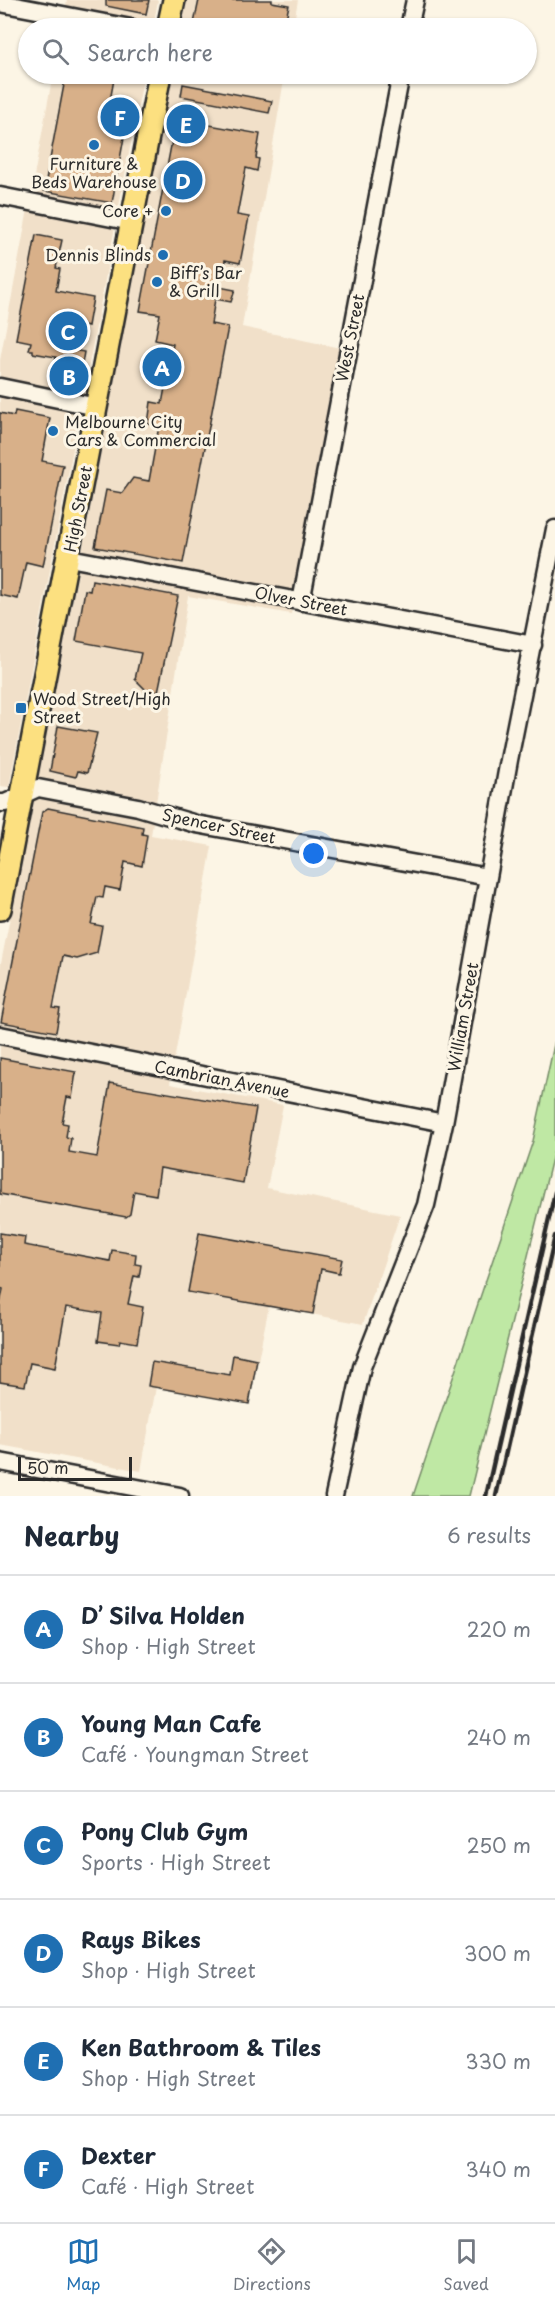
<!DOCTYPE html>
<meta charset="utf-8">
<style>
body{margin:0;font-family:"Playpen Sans",sans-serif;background:#f6f6f7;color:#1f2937}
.scale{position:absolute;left:18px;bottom:15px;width:114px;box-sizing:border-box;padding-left:6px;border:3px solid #2b2b2b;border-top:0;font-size:16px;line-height:21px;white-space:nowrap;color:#2b2b2b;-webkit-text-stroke:4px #fcf5e5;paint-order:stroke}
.you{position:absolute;left:314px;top:854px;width:21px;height:21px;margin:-15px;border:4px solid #fff;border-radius:50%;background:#1a73e8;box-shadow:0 0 0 9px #1a73e833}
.badge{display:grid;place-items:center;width:39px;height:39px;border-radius:50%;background:#1f6fb2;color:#fff;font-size:20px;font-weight:700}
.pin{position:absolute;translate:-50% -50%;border:3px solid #fff;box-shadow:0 2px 6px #0006}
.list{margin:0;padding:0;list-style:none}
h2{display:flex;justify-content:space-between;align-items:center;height:78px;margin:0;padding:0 24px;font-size:26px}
h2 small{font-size:20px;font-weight:400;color:#747a83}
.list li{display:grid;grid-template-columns:39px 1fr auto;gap:18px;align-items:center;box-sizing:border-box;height:108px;padding:0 24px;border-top:2px solid #e0e1e3}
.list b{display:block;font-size:22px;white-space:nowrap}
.list p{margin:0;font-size:20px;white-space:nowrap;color:#747a83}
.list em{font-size:20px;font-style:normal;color:#747a83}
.icon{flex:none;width:33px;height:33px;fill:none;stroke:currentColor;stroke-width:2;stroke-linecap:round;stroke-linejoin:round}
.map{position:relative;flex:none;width:555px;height:1496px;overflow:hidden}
.search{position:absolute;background:#fff;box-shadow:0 2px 4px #0004;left:18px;right:18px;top:18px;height:66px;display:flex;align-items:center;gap:15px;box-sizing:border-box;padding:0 21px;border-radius:33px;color:#747a83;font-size:22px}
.sheet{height:726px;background:#fff}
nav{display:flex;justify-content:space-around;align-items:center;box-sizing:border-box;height:84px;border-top:2px solid #e0e1e3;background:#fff;font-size:16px;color:#747a83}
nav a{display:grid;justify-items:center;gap:3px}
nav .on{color:#1f6fb2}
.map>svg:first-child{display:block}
.built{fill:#f1e0c9}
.green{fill:#bfe8a4;stroke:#758a68;stroke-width:1.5}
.building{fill:#d8b089;stroke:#2b2b2b;stroke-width:1.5}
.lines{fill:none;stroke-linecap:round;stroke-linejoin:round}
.minor-casing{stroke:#2b2b2b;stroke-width:21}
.major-casing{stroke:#2b2b2b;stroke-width:26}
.minor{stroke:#fcf5e5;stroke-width:16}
.major{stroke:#fce080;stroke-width:21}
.rail{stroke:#2b2b2b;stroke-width:4.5}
.poi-dot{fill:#1f6fb2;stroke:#fcf5e5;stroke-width:2}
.labels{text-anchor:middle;stroke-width:6;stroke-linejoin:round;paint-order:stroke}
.poi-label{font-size:16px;fill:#2b2b2b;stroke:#fcf5e5;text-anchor:start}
.street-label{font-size:16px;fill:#2b2b2b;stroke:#fcf5e5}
</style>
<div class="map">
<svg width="555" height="1496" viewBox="0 0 555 1496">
<rect width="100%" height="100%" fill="#fcf5e5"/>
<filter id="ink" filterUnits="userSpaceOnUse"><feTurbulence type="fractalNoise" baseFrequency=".0167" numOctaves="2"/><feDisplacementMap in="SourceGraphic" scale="12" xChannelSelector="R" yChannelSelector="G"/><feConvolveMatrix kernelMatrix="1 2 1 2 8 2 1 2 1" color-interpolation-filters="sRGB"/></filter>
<g filter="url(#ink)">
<path class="built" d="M 67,0 L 158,0 L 153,28 L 61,28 Z
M 185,0 L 298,0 L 293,28 L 180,28 Z
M 53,74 L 144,74 L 9,787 L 0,786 L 0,360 Z
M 171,74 L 285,74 L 242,327 L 340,348 L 291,614 L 188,596 L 151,835 L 212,846 L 170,1084 L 283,1105 L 267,1188 L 400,1215 L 363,1324 L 269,1306 L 249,1404 L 156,1387 L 141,1471 L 0,1445 L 0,968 L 78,573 Z"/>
<path class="green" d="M 555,1040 L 555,1146 L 469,1496 L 413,1496 L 533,1141 Z"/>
<path class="building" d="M 106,0 L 149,0 L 146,14 L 106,6 Z
M 199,0 L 272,0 L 272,2 L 289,5 L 284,28 L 193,28 Z
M 66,74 L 115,74 L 109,106 L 129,110 L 112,203 L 44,191 Z
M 183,84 L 272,101 L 269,113 L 181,96 Z
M 176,119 L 260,134 L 256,158 L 259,159 L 257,171 L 246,168 L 237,215 L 249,217 L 240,263 L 225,260 L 219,287 L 235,290 L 231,302 L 215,299 L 211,324 L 228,327 L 183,563 L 95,547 L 106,490 L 122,493 L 133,478 L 149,481 L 159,426 L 148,424 L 151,402 L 162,404 L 173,344 L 155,340 L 160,314 L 140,311 Z
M 36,235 L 62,240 L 56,268 L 60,269 L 56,291 L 93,298 L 88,326 L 72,322 L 67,349 L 84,352 L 78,387 L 51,382 L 56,357 L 33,353 L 33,350 L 29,350 L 31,342 L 16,339 Z
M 15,411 L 50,418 L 42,461 L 63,465 L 43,566 L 26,562 L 18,599 L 0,595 L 0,413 L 14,416 Z
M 92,580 L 178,596 L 158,692 L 146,690 L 135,679 L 141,653 L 76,641 L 85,590 L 90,591 Z
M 58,726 L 97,733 L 87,773 L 78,771 L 76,777 L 50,771 Z
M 48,808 L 143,827 L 142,834 L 147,835 L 142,866 L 125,862 L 120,890 L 105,887 L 103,898 L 97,897 L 91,924 L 102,926 L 97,953 L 77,959 L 63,956 L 53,1008 L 60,1009 L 56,1032 L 1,1022 L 42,812 Z
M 0,1058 L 76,1072 L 72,1098 L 67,1097 L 62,1123 L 68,1124 L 66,1137 L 71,1138 L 69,1152 L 97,1157 L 110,1083 L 256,1108 L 243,1183 L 160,1168 L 156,1195 L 134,1191 L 130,1214 L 126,1217 L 0,1194 Z
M 0,1233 L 25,1237 L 24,1245 L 110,1261 L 112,1250 L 136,1254 L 135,1264 L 141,1265 L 139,1277 L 134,1276 L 128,1304 L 143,1307 L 137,1343 L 120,1340 L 119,1344 L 98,1341 L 102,1313 L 66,1307 L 55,1368 L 30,1363 L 25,1386 L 0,1382 L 0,1304 L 3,1289 L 0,1288 Z
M 199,1233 L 342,1259 L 339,1273 L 321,1269 L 313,1314 L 188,1292 Z
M 233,1355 L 257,1360 L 249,1404 L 148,1386 L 152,1362 L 230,1375 Z"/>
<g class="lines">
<g class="minor-casing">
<path id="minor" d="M 0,3 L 131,28
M 409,28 L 415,0
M 0,196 L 132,222
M 0,387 L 97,407
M 69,558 L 533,645
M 301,602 L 401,74
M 0,803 L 5,803 L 38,788 L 138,807 L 196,824 L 488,877
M 0,1035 L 444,1123
M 0,1462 L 180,1496
M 334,1496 L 362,1367 L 426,1205 L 444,1123 L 509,760 L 555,529"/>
</g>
<g class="major-casing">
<path id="major" d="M 168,28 L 174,0
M 0,909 L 160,74"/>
</g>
<use href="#minor" class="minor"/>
<use href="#major" class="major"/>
<path class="rail" d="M 486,1496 L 555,1192
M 496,1496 L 555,1236"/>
</g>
</g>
<g class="poi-dot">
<circle cx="94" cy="145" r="6"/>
<circle cx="166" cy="211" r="6"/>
<circle cx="163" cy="255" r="6"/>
<circle cx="157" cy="282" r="6"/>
<circle cx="53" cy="431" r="6"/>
<rect x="15" y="702" width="12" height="12" rx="3"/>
</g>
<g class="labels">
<g class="poi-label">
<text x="94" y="170" text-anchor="middle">Furniture &amp;<tspan x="94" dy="18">Beds Warehouse</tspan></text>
<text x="154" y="217" text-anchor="end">Core +</text>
<text x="151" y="261" text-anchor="end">Dennis Blinds</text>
<text x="169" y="279">Biff’s Bar<tspan x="169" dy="18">&amp; Grill</tspan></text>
<text x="65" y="428">Melbourne City<tspan x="65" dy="18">Cars &amp; Commercial</tspan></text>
<text x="33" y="705">Wood Street/High<tspan x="33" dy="18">Street</tspan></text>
</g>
<g class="street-label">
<text transform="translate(350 338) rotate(-79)" y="6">West Street</text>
<text transform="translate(78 509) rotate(-79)" y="6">High Street</text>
<text transform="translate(301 601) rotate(11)" y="6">Olver Street</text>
<text transform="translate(219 826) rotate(12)" y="6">Spencer Street</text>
<text transform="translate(463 1017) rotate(-80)" y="6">William Street</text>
<text transform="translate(222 1079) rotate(11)" y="6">Cambrian Avenue</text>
</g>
</g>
</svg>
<div class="scale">50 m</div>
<div class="you"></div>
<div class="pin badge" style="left:162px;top:367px">A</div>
<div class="pin badge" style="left:69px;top:376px">B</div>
<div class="pin badge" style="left:68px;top:331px">C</div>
<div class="pin badge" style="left:183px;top:180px">D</div>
<div class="pin badge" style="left:186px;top:124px">E</div>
<div class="pin badge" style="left:120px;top:117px">F</div>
<div class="search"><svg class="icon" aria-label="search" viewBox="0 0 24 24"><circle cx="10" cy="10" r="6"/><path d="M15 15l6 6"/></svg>Search here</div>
</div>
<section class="sheet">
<h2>Nearby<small>6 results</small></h2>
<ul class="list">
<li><span class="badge">A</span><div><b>D’ Silva Holden</b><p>Shop · High Street</p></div><em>220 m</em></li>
<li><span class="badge">B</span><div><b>Young Man Cafe</b><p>Café · Youngman Street</p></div><em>240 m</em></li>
<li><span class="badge">C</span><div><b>Pony Club Gym</b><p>Sports · High Street</p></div><em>250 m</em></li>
<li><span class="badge">D</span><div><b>Rays Bikes</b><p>Shop · High Street</p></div><em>300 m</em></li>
<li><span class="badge">E</span><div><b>Ken Bathroom &amp; Tiles</b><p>Shop · High Street</p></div><em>330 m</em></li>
<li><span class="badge">F</span><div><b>Dexter</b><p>Café · High Street</p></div><em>340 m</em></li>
</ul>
</section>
<nav>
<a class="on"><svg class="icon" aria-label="map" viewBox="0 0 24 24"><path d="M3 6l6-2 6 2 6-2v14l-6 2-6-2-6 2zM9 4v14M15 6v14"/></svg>Map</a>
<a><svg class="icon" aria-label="directions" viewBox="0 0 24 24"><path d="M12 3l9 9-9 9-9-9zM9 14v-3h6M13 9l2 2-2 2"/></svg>Directions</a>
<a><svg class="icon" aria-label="saved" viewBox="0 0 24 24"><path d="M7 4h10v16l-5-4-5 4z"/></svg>Saved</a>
</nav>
